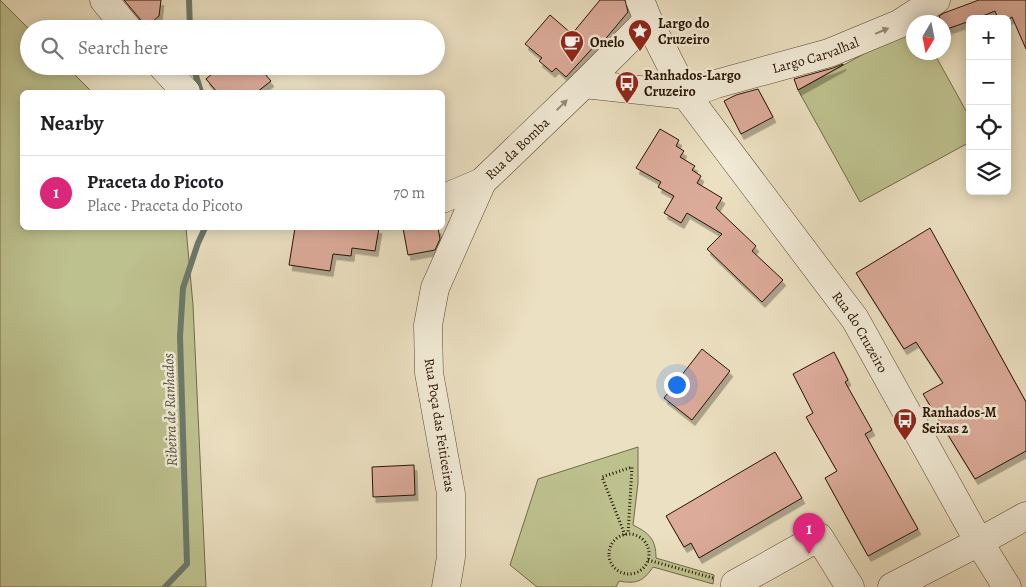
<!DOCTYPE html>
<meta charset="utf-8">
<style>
body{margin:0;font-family:Alegreya,serif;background:#f6f6f6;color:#202124}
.controls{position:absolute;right:15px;top:15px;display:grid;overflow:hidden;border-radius:8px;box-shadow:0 2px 12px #0003}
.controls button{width:45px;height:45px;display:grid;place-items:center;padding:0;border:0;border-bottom:1px solid #e0e0e0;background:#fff;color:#202124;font:25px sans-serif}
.compass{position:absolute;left:906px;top:15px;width:45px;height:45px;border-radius:50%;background:#fff;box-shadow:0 2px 12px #0003;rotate:190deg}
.you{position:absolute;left:676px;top:384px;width:18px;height:18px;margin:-12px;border:4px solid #fff;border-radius:50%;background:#1a73e8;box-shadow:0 0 0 8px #1a73e833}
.badge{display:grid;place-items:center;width:32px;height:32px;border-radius:50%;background:#db2777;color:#fff;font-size:16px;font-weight:700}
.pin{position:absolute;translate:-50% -41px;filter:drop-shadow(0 1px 2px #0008)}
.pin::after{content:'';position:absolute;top:26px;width:18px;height:15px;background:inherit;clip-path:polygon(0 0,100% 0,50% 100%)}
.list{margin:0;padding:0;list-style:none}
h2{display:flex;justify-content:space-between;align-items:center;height:65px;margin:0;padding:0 20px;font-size:21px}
h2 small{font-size:16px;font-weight:400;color:#757577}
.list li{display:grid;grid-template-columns:32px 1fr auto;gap:15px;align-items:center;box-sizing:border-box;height:75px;padding:0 20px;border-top:1px solid #e0e0e0}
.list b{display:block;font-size:19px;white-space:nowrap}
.list p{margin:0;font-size:16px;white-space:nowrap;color:#757577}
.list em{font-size:16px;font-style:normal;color:#757577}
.icon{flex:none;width:28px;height:28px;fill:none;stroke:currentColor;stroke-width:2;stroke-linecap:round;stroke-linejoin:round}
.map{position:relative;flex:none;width:1026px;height:587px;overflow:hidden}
.search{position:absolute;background:#fff;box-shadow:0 2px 12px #0003;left:20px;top:20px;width:425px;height:55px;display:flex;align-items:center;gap:12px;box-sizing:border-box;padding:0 18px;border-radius:28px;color:#757577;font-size:19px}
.panel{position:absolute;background:#fff;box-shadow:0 2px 12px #0003;left:20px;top:90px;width:425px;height:140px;border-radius:8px}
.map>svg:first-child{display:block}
.green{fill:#bdc18e;stroke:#726a48}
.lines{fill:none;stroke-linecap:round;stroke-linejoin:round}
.stream{stroke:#6c796a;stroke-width:6}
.building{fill:#dcab9a;stroke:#281303;filter:url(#shadow)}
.minor-casing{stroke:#594632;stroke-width:29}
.path{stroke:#281303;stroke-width:3;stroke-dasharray:1 2.5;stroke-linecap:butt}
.minor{stroke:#f2ebd7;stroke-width:28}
.oneway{fill:#978a78}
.labels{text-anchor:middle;stroke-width:5;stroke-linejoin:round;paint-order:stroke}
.poi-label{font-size:14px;font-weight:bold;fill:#281303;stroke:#f2ebd7;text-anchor:start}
.street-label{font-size:14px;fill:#281303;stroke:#f2ebd7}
.water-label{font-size:15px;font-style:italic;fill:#504e3f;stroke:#f2ebd7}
</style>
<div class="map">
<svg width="1026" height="587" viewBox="0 0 1026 587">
<defs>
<filter id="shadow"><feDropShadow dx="3" dy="5.5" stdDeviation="0" flood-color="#0004"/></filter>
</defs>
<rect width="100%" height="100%" fill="#ebe0c1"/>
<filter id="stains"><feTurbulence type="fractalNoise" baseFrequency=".004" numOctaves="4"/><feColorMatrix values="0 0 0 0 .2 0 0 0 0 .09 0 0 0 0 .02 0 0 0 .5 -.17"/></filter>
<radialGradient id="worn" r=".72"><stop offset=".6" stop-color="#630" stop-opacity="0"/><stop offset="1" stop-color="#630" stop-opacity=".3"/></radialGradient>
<path class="green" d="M 0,0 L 29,29 L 29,66 L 66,66 L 92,92 L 22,92 L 22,228 L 186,228 L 193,305 L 206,587 L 0,587 Z
M 913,27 L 914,52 L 934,53 L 970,118 L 970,142 L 860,202 L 798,90 Z
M 638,447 L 638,483 L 633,525 C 649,533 656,539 656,558 L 714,575 L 713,584 L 653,567 C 643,582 636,584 619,581 L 616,587 L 537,587 L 510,565 L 538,479 Z"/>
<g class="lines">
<path class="stream" d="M 189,0 L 190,29
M 193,66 L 201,92
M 165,587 L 187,564 L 180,336 L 183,288 L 198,243 L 205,228"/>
</g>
<path class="building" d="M 124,0 L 161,0 L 159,16 L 145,28 L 140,19 Z
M 600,0 L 625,0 L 628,12 L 602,43 L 599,41 L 566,77 L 556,68 L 552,72 L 539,61 L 542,58 L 525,44 L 550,15 L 572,34 Z
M 979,0 L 1026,0 L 1026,49 L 1012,17 L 1009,19 L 998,19 L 995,11 L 975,19 L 970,19 L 970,21 L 944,30 L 944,22 L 942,22 L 939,16 L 944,13 Z
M 843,64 L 843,65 L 798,90 L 794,79 L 833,68 Z
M 221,66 L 258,66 L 271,81 L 257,92 L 217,92 L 206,79 Z
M 758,89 L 773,117 L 741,134 L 724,101 L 736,95 Z
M 660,129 L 679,140 L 676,146 L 684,151 L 680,157 L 695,166 L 692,170 L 701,176 L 697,183 L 722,198 L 716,208 L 756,246 L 752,251 L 783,280 L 762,302 L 707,249 L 722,234 L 687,213 L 681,223 L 664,213 L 674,196 L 658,187 L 661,182 L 636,168 Z
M 295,228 L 379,228 L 375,251 L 352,248 L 351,256 L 333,254 L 330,271 L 289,265 Z
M 403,228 L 438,228 L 440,239 L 435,250 L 408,255 Z
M 930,228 L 1026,402 L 1026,451 L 975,479 L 923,394 L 943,383 L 916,342 L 904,349 L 856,273 Z
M 702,349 L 730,371 L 692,420 L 664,398 Z
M 834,352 L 848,380 L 845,382 L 872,430 L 865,434 L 918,529 L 868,556 L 825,478 L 837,471 L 806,417 L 813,413 L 793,374 Z
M 775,452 L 802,498 L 699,558 L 691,543 L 684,547 L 666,516 Z
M 414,465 L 415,495 L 373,497 L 372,467 Z"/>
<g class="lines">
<g class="minor-casing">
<g id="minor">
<path d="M 104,0 L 128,29"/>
<path id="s1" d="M 640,0 L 648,20 L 686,95 L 855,319 L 979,542 L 1007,587"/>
<path d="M 162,66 L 186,92"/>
<path id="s2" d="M 584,84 L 686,95 L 716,84 L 829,53 L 899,24 L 936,0"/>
<path id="s3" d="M 442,199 L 482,182 L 584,84 L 648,20"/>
<path d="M 446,587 L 451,557 L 451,494 L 429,373 L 428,325 L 435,288 L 482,182"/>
<path d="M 737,587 L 735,584 L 819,537 L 850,587"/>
<path d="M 892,587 L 979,542 L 1026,516"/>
</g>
</g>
<path class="path" d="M609 554a20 20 0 1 1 40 0a20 20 0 1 1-40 0Z
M 625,535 L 602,477 L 632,467 L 628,534
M 648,560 L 713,578"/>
<use href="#minor" class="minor"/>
</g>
<defs><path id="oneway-solid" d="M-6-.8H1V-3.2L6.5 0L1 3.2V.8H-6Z" transform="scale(1.25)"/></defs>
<g class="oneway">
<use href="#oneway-solid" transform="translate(882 31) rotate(-23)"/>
<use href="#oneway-solid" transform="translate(562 105) rotate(-44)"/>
</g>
<defs>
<g id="sight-pin" transform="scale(1.25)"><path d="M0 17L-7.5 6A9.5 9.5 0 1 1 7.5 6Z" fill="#8f2418" stroke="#f2ebd7"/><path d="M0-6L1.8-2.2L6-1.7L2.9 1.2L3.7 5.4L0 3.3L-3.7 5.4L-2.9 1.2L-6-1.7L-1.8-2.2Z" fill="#fff"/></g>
<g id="cafe-pin" transform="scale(1.25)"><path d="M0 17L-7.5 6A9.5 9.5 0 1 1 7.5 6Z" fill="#8f2418" stroke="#f2ebd7"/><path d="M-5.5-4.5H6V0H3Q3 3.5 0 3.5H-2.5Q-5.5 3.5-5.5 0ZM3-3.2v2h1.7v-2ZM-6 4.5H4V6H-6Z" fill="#fff"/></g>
<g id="bus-pin" transform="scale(1.25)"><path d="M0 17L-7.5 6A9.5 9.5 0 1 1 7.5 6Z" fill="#8f2418" stroke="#f2ebd7"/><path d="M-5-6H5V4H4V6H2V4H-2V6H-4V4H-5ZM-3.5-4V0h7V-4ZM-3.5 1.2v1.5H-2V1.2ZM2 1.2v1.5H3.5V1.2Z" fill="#fff"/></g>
</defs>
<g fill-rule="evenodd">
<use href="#sight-pin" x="640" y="31"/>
<use href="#cafe-pin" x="572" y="42"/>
<use href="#bus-pin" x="627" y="83"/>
<use href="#bus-pin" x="905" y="420"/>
</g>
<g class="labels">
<g class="poi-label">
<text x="658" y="28">Largo do<tspan x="658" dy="16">Cruzeiro</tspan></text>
<text x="590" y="47">Onelo</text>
<text x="644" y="80">Ranhados-Largo<tspan x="644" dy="16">Cruzeiro</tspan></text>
<text x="922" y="417">Ranhados-M<tspan x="922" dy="16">Seixas 2</tspan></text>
</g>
<g class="street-label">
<text dy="5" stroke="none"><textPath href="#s2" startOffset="238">Largo Carvalhal</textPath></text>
<text dy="5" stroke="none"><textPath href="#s3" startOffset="92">Rua da Bomba</textPath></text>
<text dy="5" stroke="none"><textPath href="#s1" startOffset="400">Rua do Cruzeiro</textPath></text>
<text transform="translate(440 425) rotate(81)" y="5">Rua Poça das Feiticeiras</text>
</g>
<g class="water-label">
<text transform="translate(170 410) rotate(-92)" y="5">Ribeira de Ranhados</text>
</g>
</g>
<rect width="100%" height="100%" filter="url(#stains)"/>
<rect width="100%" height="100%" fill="url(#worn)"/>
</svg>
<div class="controls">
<button>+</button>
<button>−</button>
<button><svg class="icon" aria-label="locate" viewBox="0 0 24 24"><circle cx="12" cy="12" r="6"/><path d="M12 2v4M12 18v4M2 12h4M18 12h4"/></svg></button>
<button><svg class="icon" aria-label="layers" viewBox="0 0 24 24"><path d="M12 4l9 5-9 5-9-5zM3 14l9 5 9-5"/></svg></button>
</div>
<svg class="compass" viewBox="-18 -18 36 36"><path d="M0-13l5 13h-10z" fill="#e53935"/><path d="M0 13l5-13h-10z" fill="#757577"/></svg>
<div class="you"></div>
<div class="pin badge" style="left:809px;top:554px">1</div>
<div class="search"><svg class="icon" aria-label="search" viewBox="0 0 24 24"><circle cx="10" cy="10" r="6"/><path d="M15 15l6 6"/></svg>Search here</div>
<section class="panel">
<h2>Nearby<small></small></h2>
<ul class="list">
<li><span class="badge">1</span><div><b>Praceta do Picoto</b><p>Place · Praceta do Picoto</p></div><em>70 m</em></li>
</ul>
</section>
</div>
